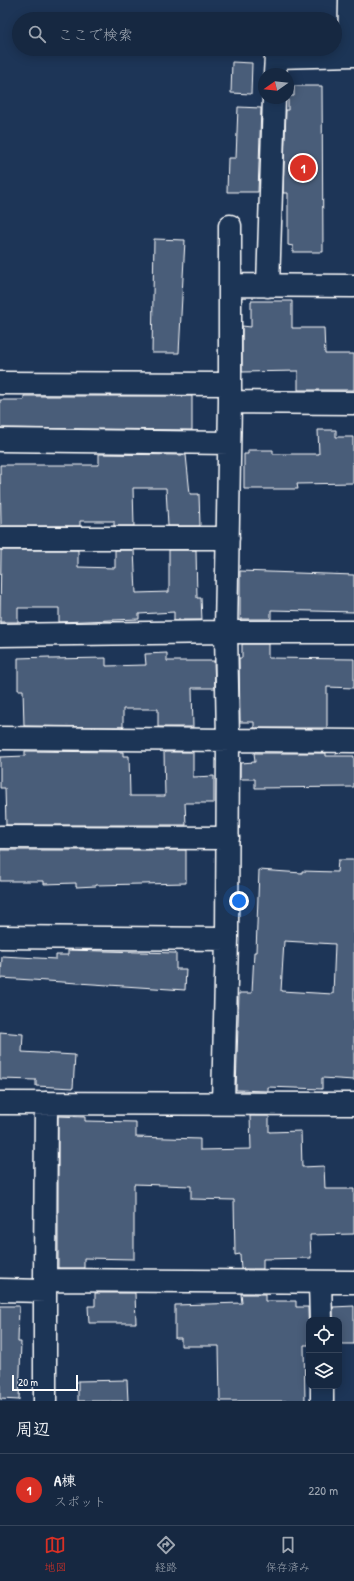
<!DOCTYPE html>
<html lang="ja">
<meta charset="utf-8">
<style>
body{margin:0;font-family:"Patrick Hand","Klee One",sans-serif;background:#1f3048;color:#f1f3f6}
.controls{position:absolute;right:12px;bottom:12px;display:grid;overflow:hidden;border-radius:8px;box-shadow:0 2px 10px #0003}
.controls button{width:36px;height:36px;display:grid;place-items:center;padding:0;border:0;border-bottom:1px solid #35445a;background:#162841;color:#f1f3f6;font:20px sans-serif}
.compass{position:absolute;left:258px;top:68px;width:36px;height:36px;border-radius:50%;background:#162841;box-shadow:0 2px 10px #0003;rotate:256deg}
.scale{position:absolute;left:12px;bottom:10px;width:66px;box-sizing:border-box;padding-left:4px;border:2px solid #fff;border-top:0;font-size:11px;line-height:14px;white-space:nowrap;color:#fff;-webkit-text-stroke:3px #1d3557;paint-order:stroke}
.you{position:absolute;left:239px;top:901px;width:14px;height:14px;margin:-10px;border:3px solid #fff;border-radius:50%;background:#1a73e8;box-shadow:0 0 0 6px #1a73e833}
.badge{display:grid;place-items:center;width:26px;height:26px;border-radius:50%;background:#d93025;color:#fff;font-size:13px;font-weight:700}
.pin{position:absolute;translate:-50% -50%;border:2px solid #fff;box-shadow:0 1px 4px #0006}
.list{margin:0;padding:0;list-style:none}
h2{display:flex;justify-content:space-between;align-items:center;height:52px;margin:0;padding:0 16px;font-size:17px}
h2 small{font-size:13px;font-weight:400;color:#9ea6b1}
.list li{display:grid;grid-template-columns:26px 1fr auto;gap:12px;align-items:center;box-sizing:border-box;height:72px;padding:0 16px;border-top:1px solid #35445a}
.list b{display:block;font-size:15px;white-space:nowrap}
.list p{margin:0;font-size:13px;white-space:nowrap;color:#9ea6b1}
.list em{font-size:13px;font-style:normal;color:#9ea6b1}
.icon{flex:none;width:22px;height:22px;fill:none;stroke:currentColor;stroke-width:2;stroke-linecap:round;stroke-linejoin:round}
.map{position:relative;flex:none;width:354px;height:1401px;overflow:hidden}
.search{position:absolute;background:#162841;box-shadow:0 2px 10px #0003;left:12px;right:12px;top:12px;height:44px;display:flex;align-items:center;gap:10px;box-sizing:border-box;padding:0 14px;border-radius:22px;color:#9ea6b1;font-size:15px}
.sheet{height:124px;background:#162841}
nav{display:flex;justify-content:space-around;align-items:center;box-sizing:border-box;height:56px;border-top:1px solid #35445a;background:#162841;font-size:11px;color:#9ea6b1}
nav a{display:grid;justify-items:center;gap:2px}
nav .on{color:#d93025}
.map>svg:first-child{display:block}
.building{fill:#4a5d79;stroke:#fff;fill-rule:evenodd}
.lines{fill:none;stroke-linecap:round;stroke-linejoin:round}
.minor-casing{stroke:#fff;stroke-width:25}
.minor{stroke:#1d3557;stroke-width:22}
</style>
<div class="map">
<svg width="354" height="1401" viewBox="0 0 354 1401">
<rect width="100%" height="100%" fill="#1d3557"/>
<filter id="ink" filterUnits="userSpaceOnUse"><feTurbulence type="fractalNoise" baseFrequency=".025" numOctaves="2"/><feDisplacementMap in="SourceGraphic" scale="8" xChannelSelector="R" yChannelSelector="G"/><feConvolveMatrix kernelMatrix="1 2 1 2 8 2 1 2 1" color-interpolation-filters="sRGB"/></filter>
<g filter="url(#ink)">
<path class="building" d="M 232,62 L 252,63 L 251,94 L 231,93 Z
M 294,86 L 322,86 L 323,252 L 293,252 L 293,246 L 288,245 L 288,193 L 283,193 L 286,110 L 288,110 L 288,96 L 294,96 Z
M 238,107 L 261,108 L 258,192 L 227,192 L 228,158 L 236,158 Z
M 154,239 L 185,240 L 179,353 L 152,353 Z
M 251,301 L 292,301 L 292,328 L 324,328 L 325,354 L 354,354 L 354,390 L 298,390 L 298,371 L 242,372 L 242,326 L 251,327 Z
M 24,396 L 192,396 L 192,430 L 0,428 L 0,400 L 24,400 Z
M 318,430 L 336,430 L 336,437 L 353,437 L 353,483 L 297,484 L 298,489 L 244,489 L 244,454 L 248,454 L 248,450 L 273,450 L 273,454 L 319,454 Z
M 99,454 L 186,455 L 190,494 L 199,494 L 200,526 L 168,526 L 166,488 L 133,488 L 134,526 L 114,526 L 114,521 L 80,521 L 80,526 L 1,526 L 0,465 L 99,465 Z
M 1,550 L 78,550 L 78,567 L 115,568 L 115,550 L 134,550 L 136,593 L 169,592 L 169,550 L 196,550 L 197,598 L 201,598 L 202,620 L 174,620 L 174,612 L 139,614 L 139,619 L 59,622 L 59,608 L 18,608 L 18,622 L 0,622 Z
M 240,571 L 354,575 L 354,612 L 271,610 L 271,619 L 240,619 Z
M 242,644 L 268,644 L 268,658 L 354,659 L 354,688 L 327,687 L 327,728 L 254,728 L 254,722 L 240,722 L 239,658 L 242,658 Z
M 167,653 L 167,661 L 214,661 L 215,688 L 192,688 L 193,727 L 158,727 L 158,709 L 123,709 L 123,727 L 24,726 L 23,690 L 18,690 L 18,658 L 49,657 L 49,659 L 106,658 L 106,666 L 146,665 L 145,654 Z
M 25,751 L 123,752 L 123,756 L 129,756 L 130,796 L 165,796 L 164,752 L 193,752 L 193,777 L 214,776 L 214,803 L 185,803 L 186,825 L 6,825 L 5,788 L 0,788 L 0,757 L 25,756 Z
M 254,753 L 326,753 L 326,756 L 354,756 L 354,787 L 255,788 L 255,779 L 240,779 L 240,763 L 255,762 Z
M 0,850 L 186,850 L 186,883 L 96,885 L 96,886 L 76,887 L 76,883 L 44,884 L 44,881 L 0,881 Z
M 338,860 L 354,860 L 354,1080 L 322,1078 L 322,1089 L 268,1087 L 268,1091 L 236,1090 L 239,993 L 252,993 L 254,952 L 256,952 L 259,870 L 302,873 L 302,871 L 337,872 ZM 284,941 L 335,944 L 333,994 L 281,991 Z
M 68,950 L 176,953 L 176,969 L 186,969 L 185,990 L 1,978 L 2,956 L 56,959 L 56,955 L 68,955 Z
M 0,1032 L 23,1034 L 22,1052 L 75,1055 L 73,1088 L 36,1086 L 36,1080 L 0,1079 Z
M 58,1116 L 85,1117 L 85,1121 L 136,1122 L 136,1137 L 200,1139 L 200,1150 L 251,1149 L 250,1116 L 269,1116 L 269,1132 L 301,1131 L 302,1167 L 324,1166 L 325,1189 L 354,1189 L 354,1234 L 310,1235 L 311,1258 L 263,1259 L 263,1269 L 241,1269 L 240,1254 L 235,1255 L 234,1200 L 191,1199 L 191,1186 L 134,1184 L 134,1259 L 84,1258 L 84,1268 L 58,1268 Z
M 95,1293 L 135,1293 L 136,1323 L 89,1323 L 88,1306 L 95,1306 Z
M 241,1294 L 265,1294 L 265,1301 L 296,1301 L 296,1307 L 308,1307 L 309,1345 L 304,1345 L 305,1401 L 220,1401 L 219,1346 L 181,1346 L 181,1338 L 175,1338 L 175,1305 L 242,1303 Z
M 0,1306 L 19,1306 L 18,1342 L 21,1342 L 19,1400 L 0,1399 Z
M 354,1306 L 354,1344 L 339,1344 L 339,1320 L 333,1320 L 333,1307 Z
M 127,1380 L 128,1401 L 78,1401 L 78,1381 Z"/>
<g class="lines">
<g class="minor-casing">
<path id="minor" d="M 349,55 L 350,0
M 275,74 L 276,57 L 354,55
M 230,285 L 354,286
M 268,286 L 274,98
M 0,383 L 229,384
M 230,402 L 354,403
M 0,440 L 229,443
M 0,538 L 228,538
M 0,635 L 226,632 L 354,632
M 0,738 L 354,741
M 0,837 L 228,838
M 0,937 L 227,939
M 0,1103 L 354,1104
M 223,1103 L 227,939 L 228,739 L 226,632 L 230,402 L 230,226
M 45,1280 L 354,1282
M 320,1282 L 321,1320
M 0,1290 L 45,1291
M 322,1386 L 322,1401
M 45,1401 L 45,1280 L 46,1103"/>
</g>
<use href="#minor" class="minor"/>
</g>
</g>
</svg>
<div class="controls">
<button><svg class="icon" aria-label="locate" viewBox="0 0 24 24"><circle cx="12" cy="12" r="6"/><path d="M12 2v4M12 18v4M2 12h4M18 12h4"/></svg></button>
<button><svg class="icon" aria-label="layers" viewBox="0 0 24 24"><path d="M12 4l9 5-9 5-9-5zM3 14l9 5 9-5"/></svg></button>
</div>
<svg class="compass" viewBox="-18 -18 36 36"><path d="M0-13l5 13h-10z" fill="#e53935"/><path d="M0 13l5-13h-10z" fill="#9ea6b1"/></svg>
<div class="scale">20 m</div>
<div class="you"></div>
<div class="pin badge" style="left:303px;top:168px">1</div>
<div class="search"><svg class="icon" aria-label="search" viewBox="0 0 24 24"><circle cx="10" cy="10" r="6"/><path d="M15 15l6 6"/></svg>ここで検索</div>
</div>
<section class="sheet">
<h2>周辺<small></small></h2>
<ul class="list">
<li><span class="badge">1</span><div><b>A棟</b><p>スポット</p></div><em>220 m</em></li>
</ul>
</section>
<nav>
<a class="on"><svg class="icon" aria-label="map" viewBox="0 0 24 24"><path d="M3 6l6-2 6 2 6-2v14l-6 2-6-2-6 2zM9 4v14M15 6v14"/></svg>地図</a>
<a><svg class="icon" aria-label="directions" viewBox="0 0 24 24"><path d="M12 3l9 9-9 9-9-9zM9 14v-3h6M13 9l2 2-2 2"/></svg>経路</a>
<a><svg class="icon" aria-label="saved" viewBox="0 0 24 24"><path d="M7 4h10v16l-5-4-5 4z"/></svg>保存済み</a>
</nav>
